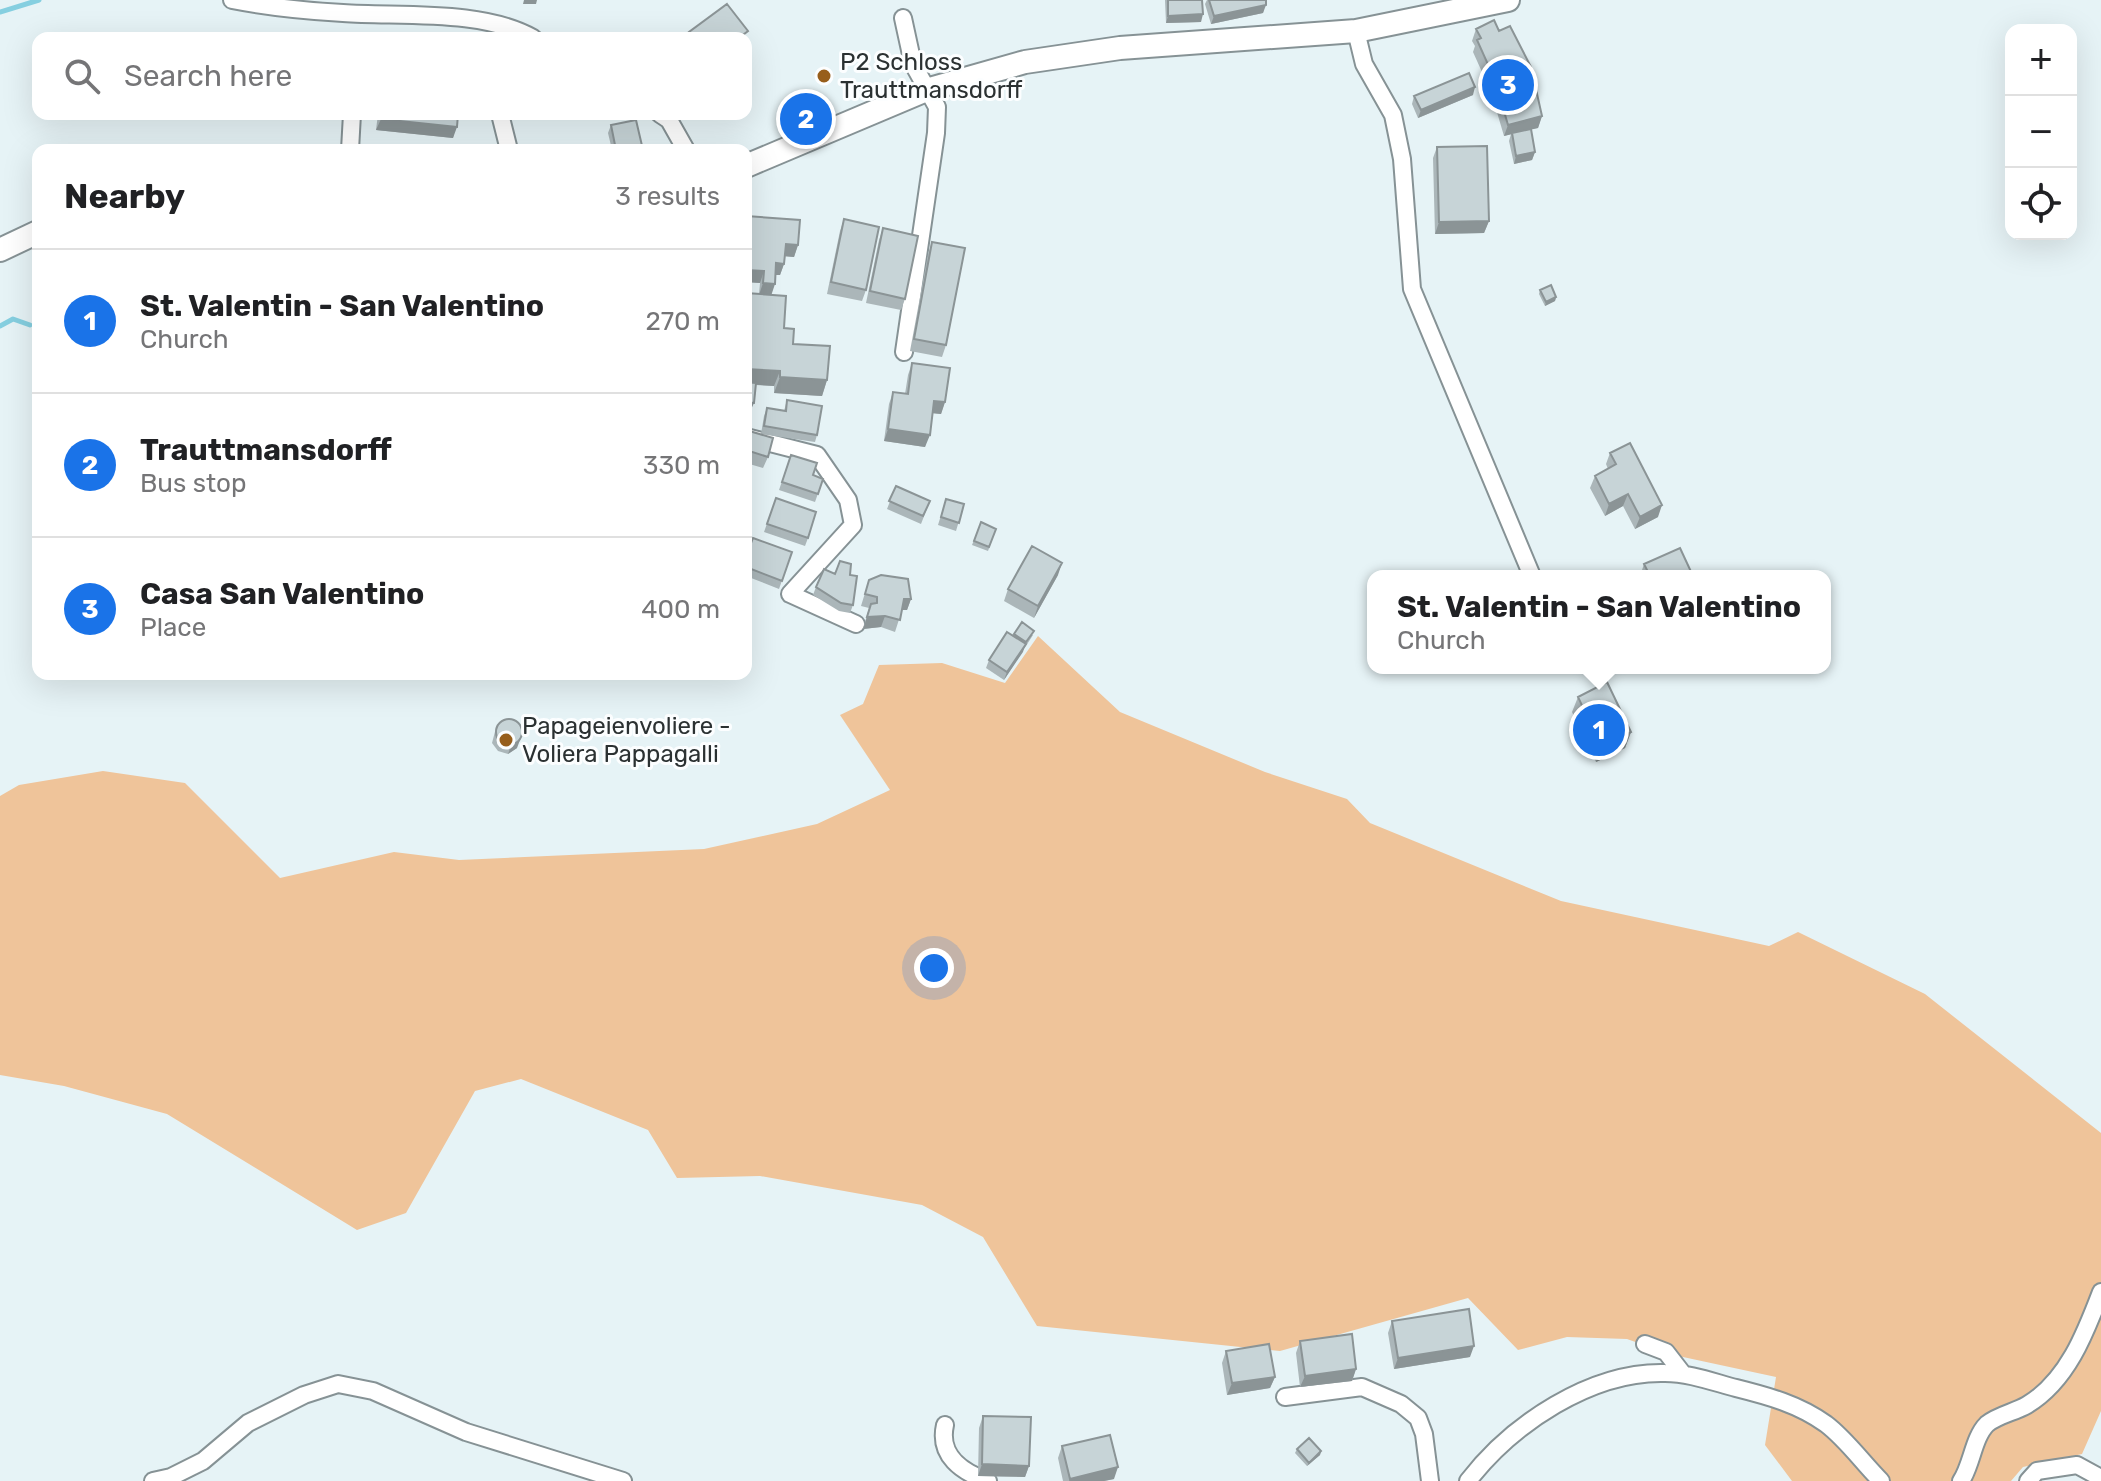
<!DOCTYPE html>
<meta charset="utf-8">
<style>
body{margin:0;font-family:Rubik,sans-serif;background:#f6f6f6;color:#202124}
.controls{position:absolute;right:24px;top:24px;display:grid;overflow:hidden;border-radius:16px;box-shadow:0 8px 32px #0002}
.controls button{width:72px;height:72px;display:grid;place-items:center;padding:0;border:0;border-bottom:2px solid #e0e0e0;background:#fff;color:#202124;font:40px sans-serif}
.you{position:absolute;left:934px;top:968px;width:28px;height:28px;margin:-20px;border:6px solid #fff;border-radius:50%;background:#1a73e8;box-shadow:0 0 0 12px #1a73e833}
.badge{display:grid;place-items:center;width:52px;height:52px;border-radius:50%;background:#1a73e8;color:#fff;font-size:26px;font-weight:700}
.pin{position:absolute;translate:-50% -50%;border:4px solid #fff;box-shadow:0 2px 8px #0006}
.popup{position:absolute;left:1367px;top:570px;width:464px;height:104px;box-sizing:border-box;display:grid;place-content:center;border-radius:16px;background:#fff;filter:drop-shadow(0 2px 6px #0005);font-size:26px;white-space:nowrap;color:#757577}
.popup b{font-size:30px;color:#202124}
.popup::after{content:'';position:absolute;left:50%;top:100%;margin-left:-16px;border:16px solid transparent;border-top-color:#fff}
.list{margin:0;padding:0;list-style:none}
h2{display:flex;justify-content:space-between;align-items:center;height:104px;margin:0;padding:0 32px;font-size:34px}
h2 small{font-size:26px;font-weight:400;color:#757577}
.list li{display:grid;grid-template-columns:52px 1fr auto;gap:24px;align-items:center;box-sizing:border-box;height:144px;padding:0 32px;border-top:2px solid #e0e0e0}
.list b{display:block;font-size:30px;white-space:nowrap}
.list p{margin:0;font-size:26px;white-space:nowrap;color:#757577}
.list em{font-size:26px;font-style:normal;color:#757577}
.icon{flex:none;width:44px;height:44px;fill:none;stroke:currentColor;stroke-width:2;stroke-linecap:round;stroke-linejoin:round}
.map{position:relative;flex:none;width:2101px;height:1481px;overflow:hidden}
.search{position:absolute;background:#fff;box-shadow:0 8px 32px #0002;left:32px;top:32px;width:720px;height:88px;display:flex;align-items:center;gap:20px;box-sizing:border-box;padding:0 28px;border-radius:16px;color:#757577;font-size:30px}
.panel{position:absolute;background:#fff;box-shadow:0 8px 32px #0002;left:32px;top:144px;width:720px;height:536px;border-radius:16px}
.map>svg:first-child{display:block}
.green{fill:#efc49a}
.lines{fill:none;stroke-linecap:round;stroke-linejoin:round}
.stream{stroke:#85cfe0;stroke-width:5}
.minor-casing{stroke:#869295;stroke-width:20}
.major-casing{stroke:#869295;stroke-width:26}
.minor{stroke:#fff;stroke-width:16}
.major{stroke:#fff;stroke-width:22}
.wall{fill:#abb6b9}
.shaded-wall{fill:#8b9496}
.building{fill:#c7d4d7;stroke:#8b9496;stroke-width:2}
.poi-dot{fill:#975e1b;stroke:#fcfeff;stroke-width:3}
.labels{text-anchor:middle;stroke-width:6;stroke-linejoin:round;paint-order:stroke}
.poi-label{font-size:24px;fill:#2b3132;stroke:#fcfeff;text-anchor:start}
</style>
<div class="map">
<svg width="2101" height="1481" viewBox="0 0 2101 1481">
<rect width="100%" height="100%" fill="#e6f3f6"/>
<path class="green" d="M 1038,636 L 1120,712 L 1265,772 L 1347,799 L 1370,823 L 1561,901 L 1769,946 L 1798,932 L 1925,994 L 2101,1133 L 2101,1411 L 2082,1454 L 2023,1467 L 2011,1481 L 1792,1481 L 1765,1445 L 1776,1377 L 1669,1354 L 1627,1339 L 1567,1337 L 1518,1350 L 1468,1298 L 1280,1351 L 1037,1326 L 983,1237 L 922,1205 L 760,1176 L 677,1178 L 648,1130 L 521,1079 L 475,1091 L 406,1213 L 357,1230 L 167,1114 L 64,1086 L 0,1075 L 0,796 L 19,785 L 103,771 L 185,783 L 280,878 L 394,852 L 459,860 L 704,849 L 817,824 L 890,790 L 840,715 L 863,704 L 879,665 L 942,663 L 1005,683 Z"/>
<g class="lines">
<path class="stream" d="M 0,12 L 39,0
M 0,326 L 13,319 L 30,325"/>
<g class="minor-casing">
<path id="minor" d="M 232,0 C 268,7 306,11 343,13 C 400,17 482,9 533,38
M 903,18 L 913,64 L 937,107 L 936,133 L 904,352
M 1356,31 L 1364,64 L 1393,115 L 1402,159 L 1412,289 L 1532,576
M 500,114 L 509,150
M 660,114 L 669,120 L 686,150
M 350,150 L 352,114
M 746,437 L 817,455 L 848,500 L 853,525 L 790,594 L 856,624
M 1645,1344 L 1666,1352 L 1683,1374
M 1285,1397 L 1362,1387 L 1401,1404 L 1418,1418 L 1424,1434 L 1430,1481
M 945,1425 C 938,1456 962,1472 988,1481
M 153,1481 L 171,1477 L 203,1461 L 248,1423 L 304,1395 L 338,1384 L 373,1391 L 466,1432 L 623,1481
M 1468,1481 C 1512,1424 1591,1371 1665,1373 C 1689,1373 1713,1382 1736,1388 C 1768,1396 1798,1404 1826,1424 C 1846,1439 1863,1463 1881,1481
M 1961,1481 C 1972,1465 1973,1438 1987,1424 C 1998,1415 2015,1412 2027,1405 C 2067,1381 2085,1334 2101,1292
M 2028,1481 L 2037,1471 L 2077,1465 L 2101,1478"/>
</g>
<g class="major-casing">
<path id="major" d="M 746,166 L 926,90 L 1025,62 L 1120,48 L 1356,31 L 1508,0
M 0,250 L 38,232"/>
</g>
<use href="#minor" class="minor"/>
<use href="#major" class="major"/>
</g>
<path class="wall" d="M 1165,0 L 1202,0 L 1201,22 L 1166,23 Z
M 1207,0 L 1266,0 L 1263,13 L 1211,24 L 1205,4 Z
M 1476,29 L 1542,116 L 1538,128 L 1531,129 L 1535,152 L 1532,160 L 1514,164 L 1509,141 L 1511,134 L 1504,136 L 1491,92 L 1473,52 L 1475,46 L 1472,41 Z
M 1473,95 L 1418,118 L 1412,104 L 1414,96 Z
M 378,114 L 458,114 L 453,138 L 376,130 Z
M 611,125 L 643,150 L 612,150 L 608,133 Z
M 1437,147 L 1489,221 L 1484,233 L 1435,234 L 1433,158 Z
M 844,219 L 866,290 L 862,301 L 827,294 L 840,231 Z
M 883,228 L 905,299 L 901,310 L 866,303 L 879,240 Z
M 932,242 L 946,345 L 942,357 L 910,351 L 928,254 Z
M 798,245 L 794,257 L 785,256 L 784,264 L 780,275 L 776,275 L 771,294 L 784,328 L 793,344 L 827,380 L 822,396 L 774,393 L 774,386 L 756,385 L 749,414 L 746,414 L 746,293 L 759,294 L 760,283 L 746,282 Z
M 1540,290 L 1556,297 L 1555,301 L 1545,306 L 1539,294 Z
M 912,363 L 945,402 L 941,414 L 933,413 L 925,447 L 884,441 L 889,404 L 893,392 L 905,394 L 908,375 Z
M 787,400 L 817,435 L 815,442 L 761,434 L 764,416 L 767,408 L 784,411 Z
M 746,430 L 768,457 L 763,468 L 746,463 Z
M 1610,453 L 1658,517 L 1635,529 L 1623,506 L 1605,516 L 1590,488 L 1595,476 L 1608,469 L 1606,464 Z
M 791,455 L 813,475 L 823,479 L 815,502 L 779,490 Z
M 896,486 L 930,501 L 921,524 L 887,509 Z
M 776,498 L 808,538 L 805,546 L 764,532 Z
M 946,499 L 964,504 L 956,531 L 938,525 Z
M 981,522 L 996,529 L 988,551 L 972,545 Z
M 792,552 L 779,589 L 746,576 L 746,556 Z
M 1644,564 L 1693,576 L 1640,576 Z
M 835,574 L 850,575 L 853,605 L 850,613 L 839,611 L 813,595 L 816,587 Z
M 1058,575 L 1034,618 L 1004,601 L 1008,589 Z
M 869,580 L 911,599 L 907,610 L 902,610 L 895,632 L 881,627 L 863,629 L 869,608 L 861,606 Z
M 1014,634 L 1033,635 L 1004,680 L 986,668 L 989,660 L 1013,636 Z
M 1578,697 L 1631,732 L 1625,748 L 1596,762 L 1572,712 Z
M 497,724 L 517,748 L 508,754 L 498,751 L 492,743 Z
M 1392,1321 L 1470,1357 L 1394,1369 L 1388,1333 Z
M 1300,1341 L 1356,1369 L 1352,1381 L 1300,1387 L 1296,1353 Z
M 1226,1351 L 1275,1377 L 1270,1388 L 1227,1395 L 1222,1363 Z
M 983,1416 L 1029,1466 L 1025,1477 L 978,1476 L 979,1428 Z
M 1062,1446 L 1114,1479 L 1104,1481 L 1063,1481 L 1058,1458 Z
M 1297,1449 L 1321,1451 L 1320,1455 L 1307,1466 L 1295,1453 Z"/>
<path class="shaded-wall" d="M 524,0 L 537,0 L 536,4 L 523,4 Z
M 1266,5 L 1263,13 L 1211,24 L 1214,16 Z
M 1203,14 L 1201,22 L 1166,23 L 1168,16 Z
M 1475,87 L 1473,95 L 1418,118 L 1421,110 Z
M 1542,116 L 1538,128 L 1504,136 L 1508,125 Z
M 381,119 L 457,127 L 453,138 L 376,130 Z
M 1535,152 L 1532,160 L 1514,164 L 1516,156 Z
M 1489,221 L 1484,233 L 1435,234 L 1439,222 Z
M 786,244 L 798,245 L 794,257 L 781,256 Z
M 776,263 L 784,264 L 780,275 L 772,275 Z
M 746,270 L 764,271 L 760,283 L 746,282 Z
M 763,283 L 775,284 L 771,296 L 759,295 Z
M 1556,297 L 1555,301 L 1545,306 L 1546,302 Z
M 746,369 L 780,371 L 774,386 L 746,384 Z
M 780,377 L 827,380 L 822,396 L 774,393 Z
M 934,401 L 945,402 L 941,414 L 930,413 Z
M 746,402 L 754,403 L 749,414 L 746,414 Z
M 888,429 L 930,435 L 925,447 L 884,441 Z
M 1628,494 L 1623,506 L 1605,516 L 1609,504 Z
M 1662,505 L 1658,517 L 1635,529 L 1640,517 Z
M 1062,563 L 1058,575 L 1034,618 L 1038,606 Z
M 904,599 L 911,599 L 907,610 L 900,610 Z
M 885,616 L 881,627 L 863,629 L 867,617 Z
M 1034,631 L 1025,645 L 1023,652 L 1004,680 L 1007,672 Z
M 1631,732 L 1625,748 L 1596,762 L 1601,746 Z
M 520,740 L 517,748 L 508,754 L 511,746 Z
M 1474,1346 L 1470,1357 L 1394,1369 L 1398,1358 Z
M 1356,1369 L 1352,1381 L 1300,1387 L 1305,1376 Z
M 1275,1377 L 1270,1388 L 1227,1395 L 1232,1383 Z
M 1321,1451 L 1320,1455 L 1307,1466 L 1309,1463 Z
M 982,1464 L 1029,1466 L 1025,1477 L 978,1476 Z
M 1118,1467 L 1114,1479 L 1104,1481 L 1069,1481 L 1070,1479 Z"/>
<path class="building" d="M 1168,0 L 1202,0 L 1203,14 L 1168,16 Z
M 1209,0 L 1266,0 L 1266,5 L 1214,16 Z
M 727,4 L 748,31 L 739,38 L 694,38 L 689,32 Z
M 1494,20 L 1499,31 L 1510,26 L 1531,67 L 1542,116 L 1508,125 L 1495,80 L 1477,40 L 1481,38 L 1476,29 Z
M 1469,73 L 1475,87 L 1421,110 L 1414,96 Z
M 381,114 L 458,114 L 457,127 L 381,119 Z
M 636,120 L 643,150 L 616,150 L 611,125 Z
M 1531,129 L 1535,152 L 1516,156 L 1512,133 Z
M 453,145 L 463,146 L 462,150 L 452,150 Z
M 1487,146 L 1489,221 L 1439,222 L 1437,147 Z
M 746,216 L 800,220 L 798,245 L 786,244 L 784,264 L 776,263 L 775,284 L 763,283 L 764,271 L 746,270 Z
M 844,219 L 879,227 L 866,290 L 831,282 Z
M 883,228 L 918,236 L 905,299 L 870,291 Z
M 932,242 L 965,248 L 946,345 L 914,339 Z
M 1551,285 L 1556,297 L 1546,302 L 1540,290 Z
M 746,293 L 786,296 L 784,328 L 794,329 L 793,344 L 830,346 L 827,380 L 780,377 L 780,371 L 746,369 L 748,339 L 746,339 Z
M 912,363 L 950,368 L 945,402 L 934,401 L 930,435 L 888,429 L 893,392 L 908,394 Z
M 746,376 L 747,376 L 746,382 L 756,383 L 754,403 L 746,402 Z
M 787,400 L 822,406 L 817,435 L 764,426 L 767,408 L 786,411 Z
M 746,430 L 773,438 L 768,457 L 746,450 Z
M 1630,443 L 1662,505 L 1640,517 L 1628,494 L 1609,504 L 1595,476 L 1616,464 L 1610,453 Z
M 791,455 L 817,463 L 813,475 L 823,479 L 818,494 L 782,482 Z
M 896,486 L 930,501 L 923,516 L 889,501 Z
M 776,498 L 816,512 L 808,538 L 767,524 Z
M 946,499 L 964,504 L 959,523 L 941,517 Z
M 981,522 L 996,529 L 989,547 L 974,541 Z
M 753,538 L 792,552 L 782,581 L 746,567 L 746,556 Z
M 1032,546 L 1062,563 L 1038,606 L 1008,589 Z
M 1680,548 L 1693,576 L 1650,576 L 1644,564 Z
M 840,561 L 851,564 L 850,575 L 857,576 L 853,605 L 841,603 L 816,587 L 824,569 L 835,574 Z
M 881,575 L 908,579 L 911,599 L 904,599 L 900,620 L 885,616 L 867,617 L 871,604 L 877,603 L 877,597 L 865,594 L 869,580 Z
M 1022,622 L 1034,631 L 1026,642 L 1014,634 Z
M 1007,632 L 1026,644 L 1007,672 L 989,660 Z
M 1607,682 L 1631,732 L 1601,746 L 1578,697 Z
M496 732a13 13 0 1 1 26 0a13 13 0 1 1-26 0Z
M 1469,1309 L 1474,1346 L 1398,1358 L 1392,1321 Z
M 1352,1334 L 1356,1369 L 1305,1376 L 1300,1341 Z
M 1269,1344 L 1275,1377 L 1232,1383 L 1226,1351 Z
M 983,1416 L 1031,1417 L 1029,1466 L 982,1464 Z
M 1110,1435 L 1118,1467 L 1070,1479 L 1062,1446 Z
M 1309,1438 L 1321,1451 L 1309,1463 L 1297,1449 Z"/>
<g class="poi-dot">
<circle cx="824" cy="76" r="8"/>
<circle cx="506" cy="740" r="8"/>
</g>
<g class="labels">
<g class="poi-label">
<text x="840" y="70">P2 Schloss<tspan x="840" dy="28">Trauttmansdorff</tspan></text>
<text x="522" y="734">Papageienvoliere -<tspan x="522" dy="28">Voliera Pappagalli</tspan></text>
</g>
</g>
</svg>
<div class="controls">
<button>+</button>
<button>−</button>
<button><svg class="icon" aria-label="locate" viewBox="0 0 24 24"><circle cx="12" cy="12" r="6"/><path d="M12 2v4M12 18v4M2 12h4M18 12h4"/></svg></button>
</div>
<div class="you"></div>
<div class="pin badge" style="left:1599px;top:730px">1</div>
<div class="popup"><b>St. Valentin - San Valentino</b>Church</div>
<div class="pin badge" style="left:806px;top:119px">2</div>
<div class="pin badge" style="left:1508px;top:85px">3</div>
<div class="search"><svg class="icon" aria-label="search" viewBox="0 0 24 24"><circle cx="10" cy="10" r="6"/><path d="M15 15l6 6"/></svg>Search here</div>
<section class="panel">
<h2>Nearby<small>3 results</small></h2>
<ul class="list">
<li><span class="badge">1</span><div><b>St. Valentin - San Valentino</b><p>Church</p></div><em>270 m</em></li>
<li><span class="badge">2</span><div><b>Trauttmansdorff</b><p>Bus stop</p></div><em>330 m</em></li>
<li><span class="badge">3</span><div><b>Casa San Valentino</b><p>Place</p></div><em>400 m</em></li>
</ul>
</section>
</div>
